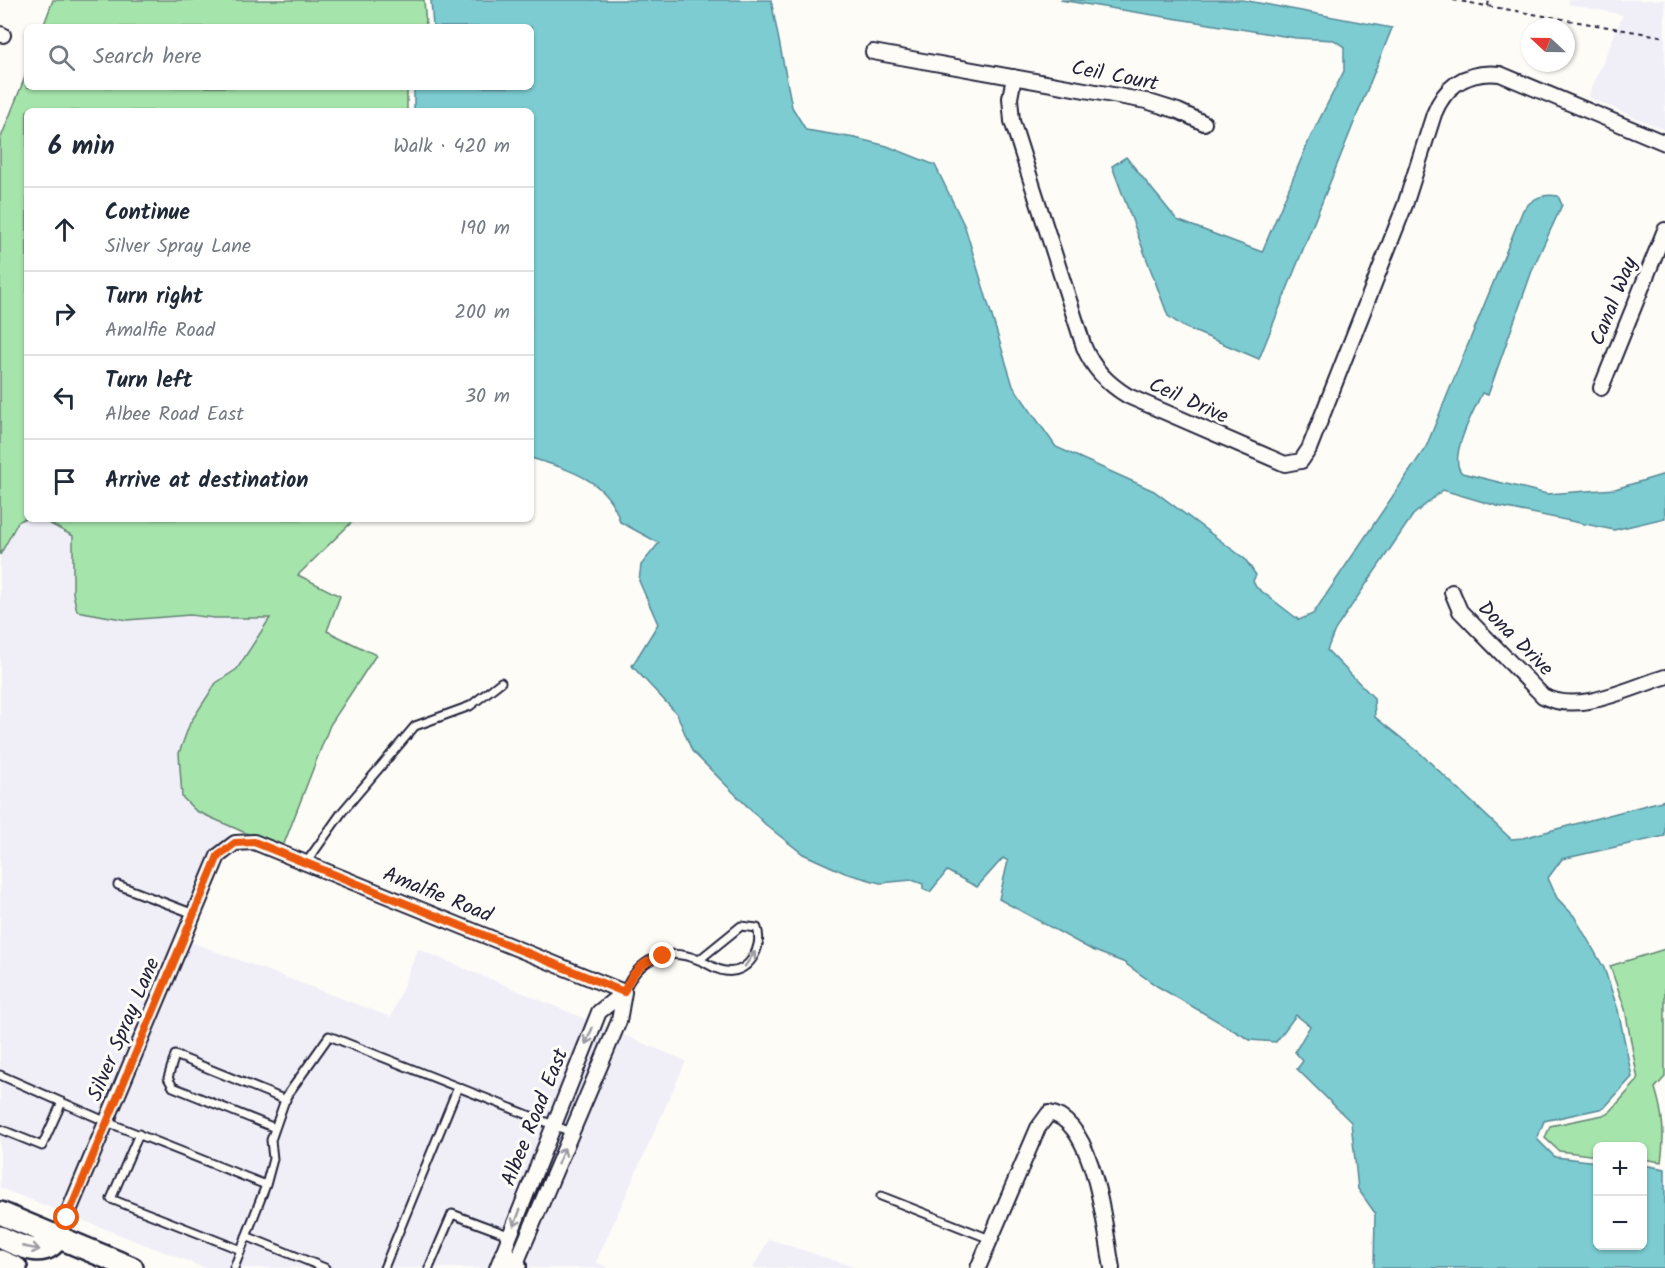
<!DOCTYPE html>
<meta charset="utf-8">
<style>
body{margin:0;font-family:Kalam,sans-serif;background:#f6f6f7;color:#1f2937}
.controls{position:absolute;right:18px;bottom:18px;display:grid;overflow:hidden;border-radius:9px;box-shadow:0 2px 4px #0004}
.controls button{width:54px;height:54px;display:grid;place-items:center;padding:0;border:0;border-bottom:2px solid #e0e1e3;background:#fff;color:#1f2937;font:30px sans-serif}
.compass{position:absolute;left:1521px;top:18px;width:54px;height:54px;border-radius:50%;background:#fff;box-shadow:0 2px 4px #0004;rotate:292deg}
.stop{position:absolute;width:18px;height:18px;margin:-14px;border:4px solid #ea580c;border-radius:50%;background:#fff}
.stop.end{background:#ea580c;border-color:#fff;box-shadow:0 2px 6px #0008}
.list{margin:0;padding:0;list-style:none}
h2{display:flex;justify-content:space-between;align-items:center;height:78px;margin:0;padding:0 24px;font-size:26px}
h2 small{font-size:20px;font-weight:400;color:#747a83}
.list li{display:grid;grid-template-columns:39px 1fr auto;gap:18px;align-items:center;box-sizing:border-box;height:84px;padding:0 24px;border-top:2px solid #e0e1e3}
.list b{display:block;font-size:22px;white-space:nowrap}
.list p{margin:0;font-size:20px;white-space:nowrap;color:#747a83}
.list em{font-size:20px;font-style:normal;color:#747a83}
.icon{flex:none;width:33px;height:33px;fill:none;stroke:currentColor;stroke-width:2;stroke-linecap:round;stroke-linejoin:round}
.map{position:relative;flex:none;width:1665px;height:1268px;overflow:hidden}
.search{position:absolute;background:#fff;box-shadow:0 2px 4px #0004;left:24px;top:24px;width:510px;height:66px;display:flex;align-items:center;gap:15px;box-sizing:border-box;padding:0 21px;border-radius:9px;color:#747a83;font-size:22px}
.panel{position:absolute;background:#fff;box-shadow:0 2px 4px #0004;left:24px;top:108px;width:510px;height:414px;border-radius:9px}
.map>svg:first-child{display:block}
.built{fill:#f0eff8}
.green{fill:#a5e4ab;stroke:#648373;stroke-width:1.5}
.water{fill:#7bccd1;stroke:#578895;stroke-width:1.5}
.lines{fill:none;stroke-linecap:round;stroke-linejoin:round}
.service-casing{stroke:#22223b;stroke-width:11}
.minor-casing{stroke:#22223b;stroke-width:18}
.primary-casing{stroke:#22223b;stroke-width:26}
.path{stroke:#22223b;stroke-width:2;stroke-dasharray:4.5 4.5;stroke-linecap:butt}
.service{stroke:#fdfcf7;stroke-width:7}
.minor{stroke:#fdfcf7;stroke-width:14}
.primary{stroke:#fdfcf7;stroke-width:21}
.oneway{stroke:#9a9aa2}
.route{stroke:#ea580c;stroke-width:8}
.labels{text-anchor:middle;stroke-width:6;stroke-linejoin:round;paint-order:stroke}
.street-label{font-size:21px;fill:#22223b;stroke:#fdfcf7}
</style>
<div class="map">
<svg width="1665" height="1268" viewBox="0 0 1665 1268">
<rect width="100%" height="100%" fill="#fdfcf7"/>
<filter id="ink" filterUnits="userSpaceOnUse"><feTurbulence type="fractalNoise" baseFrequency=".0167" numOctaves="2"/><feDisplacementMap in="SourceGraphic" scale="12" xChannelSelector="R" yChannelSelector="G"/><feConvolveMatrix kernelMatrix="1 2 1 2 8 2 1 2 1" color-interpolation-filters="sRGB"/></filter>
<g filter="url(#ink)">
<path class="built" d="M 1569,0 L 1665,0 L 1665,130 L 1588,97 L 1623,15 L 1568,4 Z
M 27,517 L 41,519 L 73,536 L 73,593 L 127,620 L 190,615 L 214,618 L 271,617 L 237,669 L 216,683 L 190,723 L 196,811 L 232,827 L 188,941 L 391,1017 L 418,949 L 686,1061 L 596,1262 L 609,1268 L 205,1268 L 0,1188 L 0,555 L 19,522 Z
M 769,1239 L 857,1268 L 753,1268 Z"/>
<path class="green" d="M 53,0 L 424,0 L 426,27 L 43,27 Z
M 27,72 L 27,87 L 407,87 L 407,111 L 27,111 L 27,517 L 18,522 L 0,555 L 0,140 Z
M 41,519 L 355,519 L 298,575 L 340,596 L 327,631 L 376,655 L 330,725 L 282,849 L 196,811 L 182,797 L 179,753 L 190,723 L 216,683 L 237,669 L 270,618 L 214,618 L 190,615 L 127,620 L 77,611 L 73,593 L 73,536 Z
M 1665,949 L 1665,1077 L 1655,1088 C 1663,1114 1665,1135 1661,1162 L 1643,1159 L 1642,1146 L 1598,1146 L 1597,1156 L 1559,1151 L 1545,1138 L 1550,1126 L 1608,1114 L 1638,1080 L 1625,1009 L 1610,966 Z"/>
<path class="water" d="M 431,0 L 771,0 L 792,107 L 806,130 L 855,138 L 887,146 L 935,165 L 965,227 L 1013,386 L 1056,447 L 1154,491 L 1245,559 L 1256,575 L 1253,581 L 1256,587 L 1299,620 L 1313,614 L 1426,447 L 1523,210 C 1533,198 1543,193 1558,196 L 1562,205 L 1533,268 L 1488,395 L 1482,393 C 1474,410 1447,459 1462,473 L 1547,494 L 1615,489 L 1665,474 L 1665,518 L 1614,530 L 1497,506 L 1443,490 L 1413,515 L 1335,630 L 1327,650 L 1374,698 L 1375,717 L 1420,753 L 1511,839 L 1523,838 L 1665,800 L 1665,836 L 1562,859 L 1548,878 L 1557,898 L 1574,916 L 1604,968 L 1618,1010 L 1632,1077 L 1604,1108 L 1544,1121 L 1537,1139 L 1555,1157 L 1597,1162 L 1598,1246 L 1642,1246 L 1643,1165 L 1665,1169 L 1665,1268 L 1374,1268 L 1375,1213 L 1358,1189 L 1351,1122 L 1297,1069 L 1303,1061 L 1295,1052 L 1310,1026 L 1296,1015 L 1276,1042 L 1250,1040 L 1157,986 L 1123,962 L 1092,950 L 999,899 L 1008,861 L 1003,858 L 977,887 L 947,871 L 930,892 L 923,889 L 923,884 L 912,880 L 880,883 L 845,873 L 803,854 L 766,825 L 692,751 L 677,714 L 632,666 L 658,624 L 639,581 L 641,565 L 659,543 L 620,522 C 609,480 568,469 531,458 L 531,111 L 414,111 L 414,87 L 531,87 L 531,27 L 433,27 Z
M 1060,0 L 1243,0 L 1392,28 L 1259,359 L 1184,327 L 1168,316 L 1112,166 L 1126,157 L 1177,220 L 1262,252 L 1310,138 L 1344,71 L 1344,47 L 1334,40 L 1296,38 Z"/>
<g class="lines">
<g class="service-casing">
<path id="service" d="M 306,863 L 342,812 L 415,726 L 470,706 L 501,682
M 118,885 L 194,914
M 624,992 C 638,959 665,946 699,960 C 708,963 715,970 725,971 C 748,975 764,948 757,928 L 741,926 L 699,960
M 0,1075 L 107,1122 L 266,1185 L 234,1268
M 275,1128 L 173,1087 L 168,1078 L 175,1055 L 286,1100
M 0,1129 L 42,1146 L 62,1102
M 139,1134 L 111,1199 L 241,1250
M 266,1185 L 273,1159 L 271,1140 L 286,1097 L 329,1036 L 571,1132
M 881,1196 L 990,1239
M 246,1236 L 325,1268
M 384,1268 L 458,1087
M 429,1268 L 452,1214 L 503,1233 L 514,1262"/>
</g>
<g class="minor-casing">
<path id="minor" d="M 0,34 L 3,35
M 873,52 L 1146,101 L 1178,111 L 1204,123
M 1014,77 L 1010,98 L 1012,121 L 1084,347 C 1093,369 1108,384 1128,396 L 1285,464 L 1301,461 L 1309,449 L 1405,205 L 1434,114 C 1446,84 1468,71 1500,74 L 1665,143
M 1601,388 L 1665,230
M 1452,592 L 1460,611 L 1543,696 C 1578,715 1629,688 1665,677
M 58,1237 L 218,856 L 235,843 L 254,842 L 624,992
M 497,1268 L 599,1012 L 624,992
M 514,1268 L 619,1021 L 624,992
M 978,1268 L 1038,1128 L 1049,1113 C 1095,1120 1105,1230 1112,1268"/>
</g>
<g class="primary-casing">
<path id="primary" d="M 0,1213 L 132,1268
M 0,1237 C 18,1245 45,1261 58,1237
M 0,1261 L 16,1268
M 515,1268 L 515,1265"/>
</g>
<path class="path" d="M 1453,0 L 1665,37
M 1488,6 L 1489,0"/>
<use href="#service" class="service"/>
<use href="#minor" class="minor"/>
<use href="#primary" class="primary"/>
</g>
<defs><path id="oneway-shaft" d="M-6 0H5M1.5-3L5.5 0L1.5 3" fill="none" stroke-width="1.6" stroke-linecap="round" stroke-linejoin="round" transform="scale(1.5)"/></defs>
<g class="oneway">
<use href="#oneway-shaft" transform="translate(750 959) rotate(-55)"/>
<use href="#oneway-shaft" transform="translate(589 1036) rotate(113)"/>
<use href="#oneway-shaft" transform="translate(561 1156) rotate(-67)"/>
<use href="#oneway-shaft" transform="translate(517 1218) rotate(111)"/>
<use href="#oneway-shaft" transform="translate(31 1248) rotate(11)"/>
</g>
</g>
<g class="lines" filter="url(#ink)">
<path class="route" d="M 67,1218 L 218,856 L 235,843 L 254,842 L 624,992 C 632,972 642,961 663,956"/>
</g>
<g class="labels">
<g class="street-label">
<text transform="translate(1115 75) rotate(11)" y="7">Ceil Court</text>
<text transform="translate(1613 301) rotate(-68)" y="7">Canal Way</text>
<text transform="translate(1189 400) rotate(24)" y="7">Ceil Drive</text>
<text transform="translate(1516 638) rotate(45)" y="7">Dona Drive</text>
<text transform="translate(438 894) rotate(22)" y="7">Amalfie Road</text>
<text transform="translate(123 1029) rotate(-67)" y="7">Silver Spray Lane</text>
<text transform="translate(534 1117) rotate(-68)" y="7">Albee Road East</text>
</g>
</g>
</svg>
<div class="controls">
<button>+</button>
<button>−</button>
</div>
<svg class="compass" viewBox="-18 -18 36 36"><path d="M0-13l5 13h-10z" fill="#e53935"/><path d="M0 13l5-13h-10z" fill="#747a83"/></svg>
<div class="stop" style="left:67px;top:1218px"></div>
<div class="stop end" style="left:663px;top:956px"></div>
<div class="search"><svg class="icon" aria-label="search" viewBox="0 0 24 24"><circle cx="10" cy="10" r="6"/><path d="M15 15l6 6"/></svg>Search here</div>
<section class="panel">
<h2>6 min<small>Walk · 420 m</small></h2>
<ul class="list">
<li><svg class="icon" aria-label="ahead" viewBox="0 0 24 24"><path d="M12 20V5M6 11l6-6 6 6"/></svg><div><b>Continue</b><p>Silver Spray Lane</p></div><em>190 m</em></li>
<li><svg class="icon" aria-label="right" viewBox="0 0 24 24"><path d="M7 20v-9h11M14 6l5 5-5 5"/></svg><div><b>Turn right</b><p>Amalfie Road</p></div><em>200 m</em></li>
<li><svg class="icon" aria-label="left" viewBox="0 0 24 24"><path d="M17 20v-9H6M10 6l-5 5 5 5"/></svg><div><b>Turn left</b><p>Albee Road East</p></div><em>30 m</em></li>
<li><svg class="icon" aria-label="arrive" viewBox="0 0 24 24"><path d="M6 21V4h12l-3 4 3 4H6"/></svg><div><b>Arrive at destination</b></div></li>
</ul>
</section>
</div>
